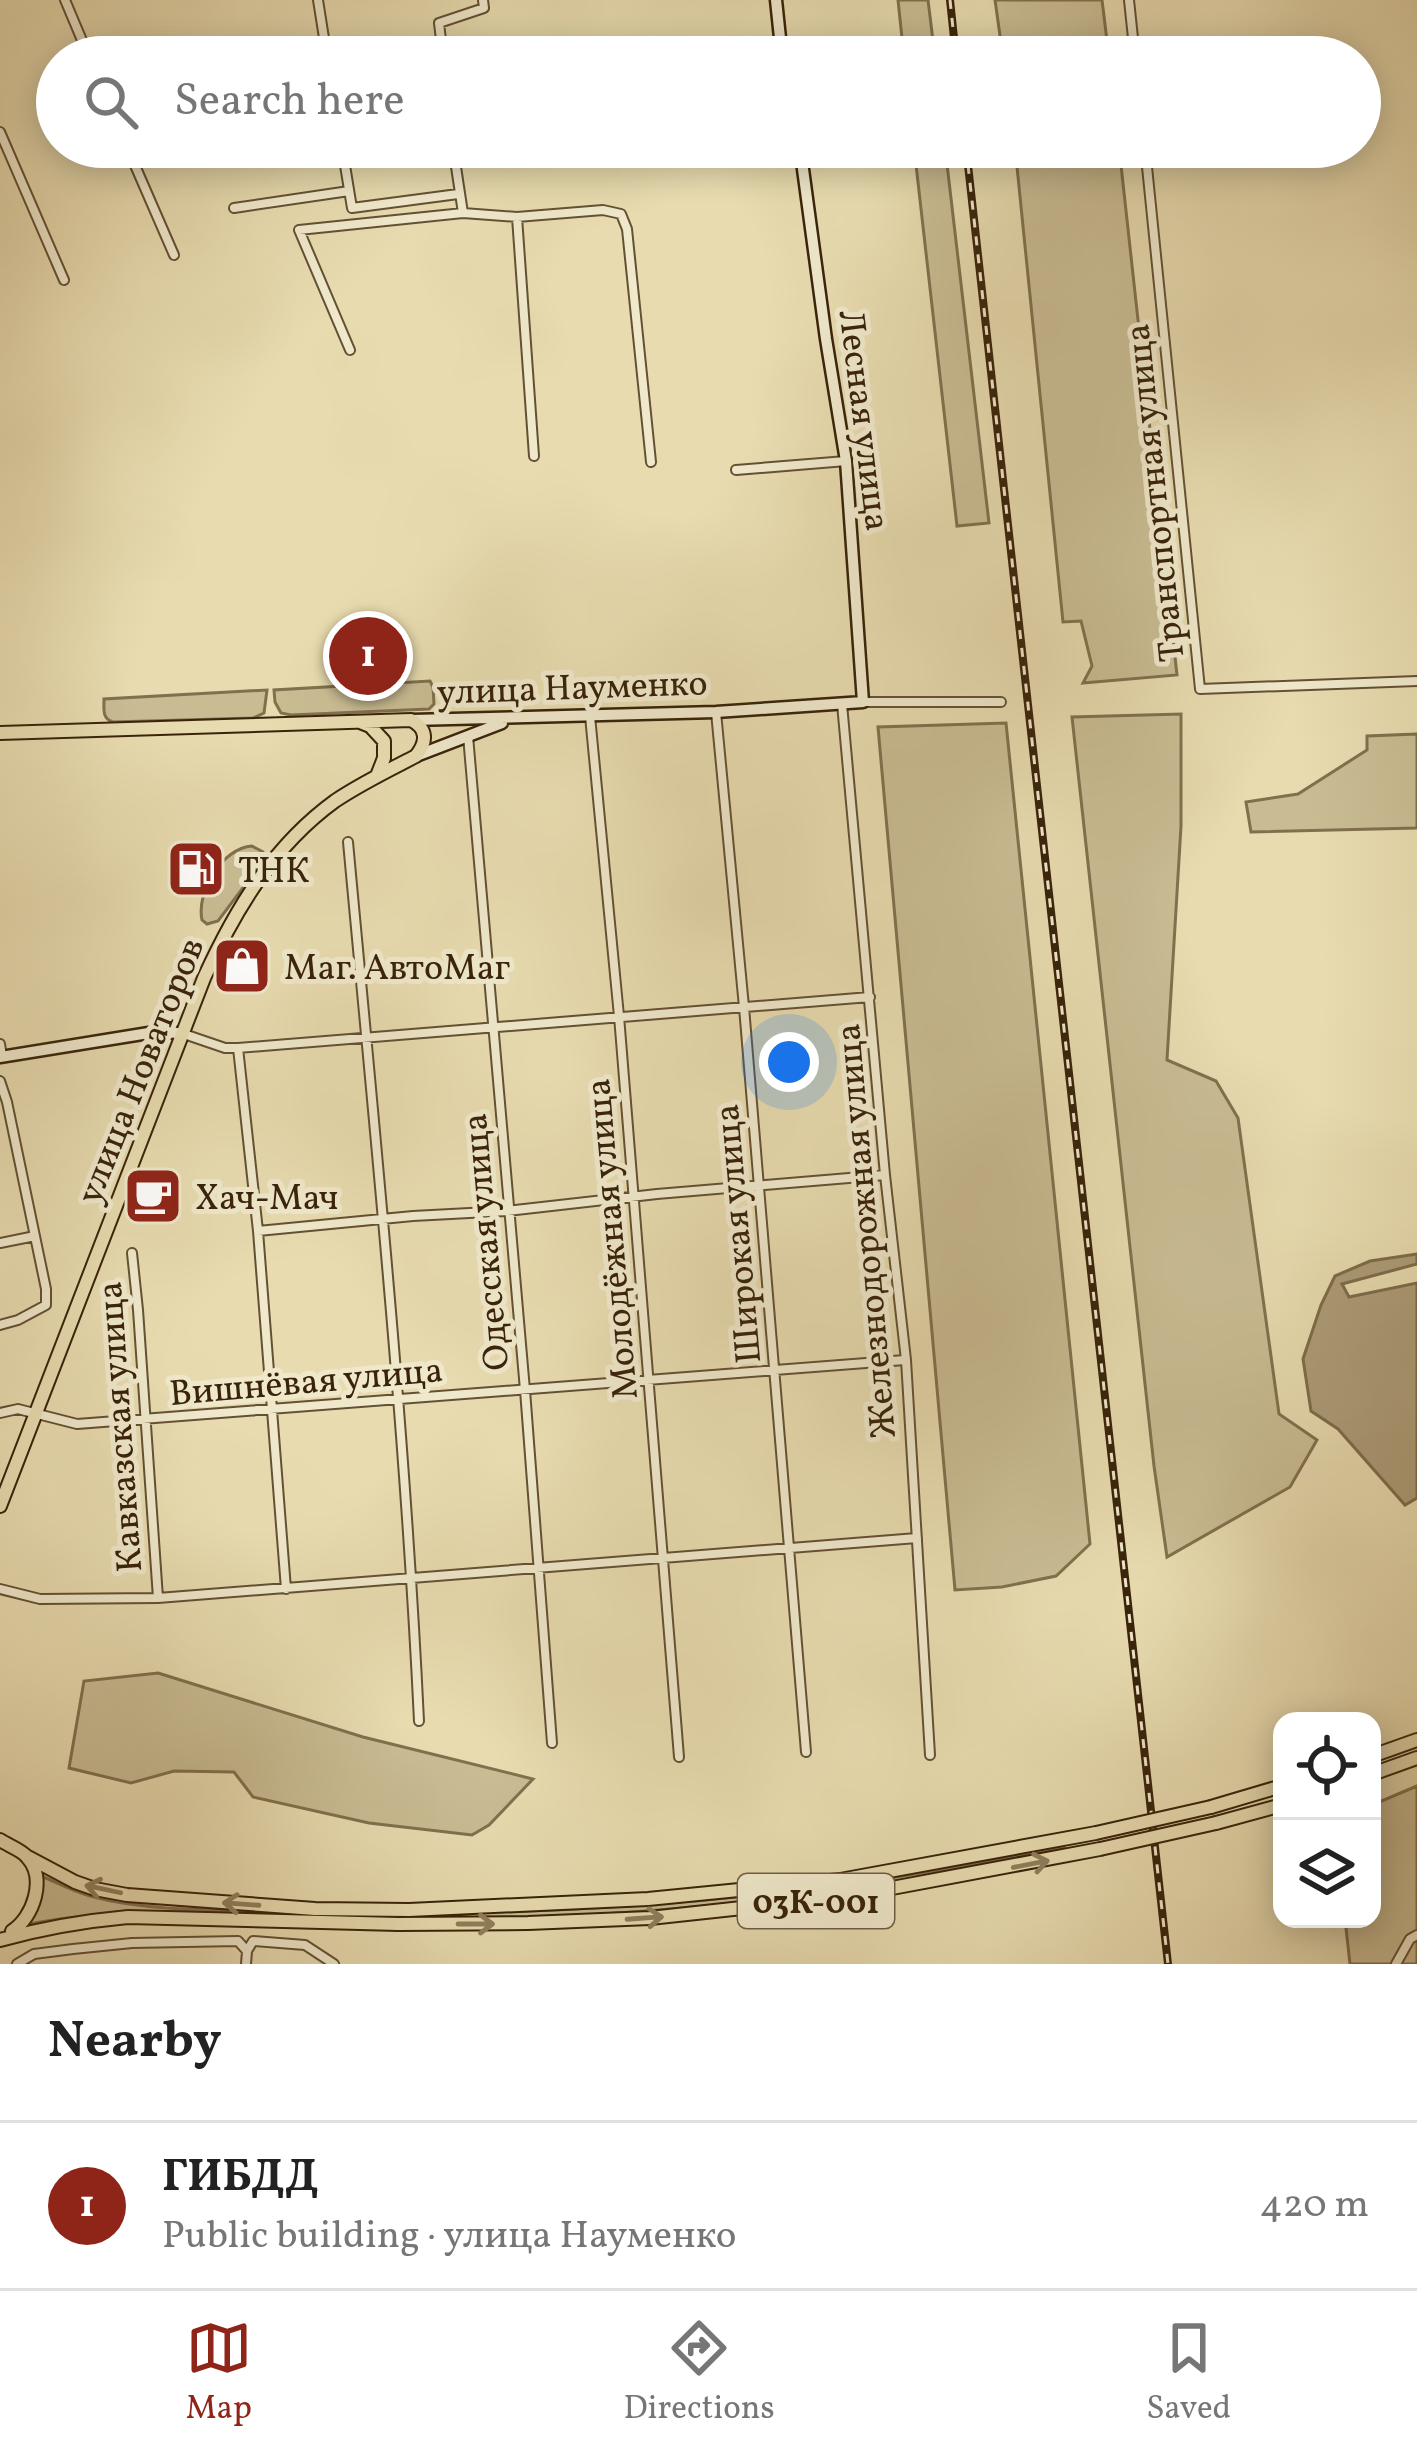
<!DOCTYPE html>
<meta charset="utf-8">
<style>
body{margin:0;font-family:Vollkorn,serif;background:#f2f2f2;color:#222}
.controls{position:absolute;right:36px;bottom:36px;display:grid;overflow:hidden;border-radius:24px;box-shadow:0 6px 30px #0003}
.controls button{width:108px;height:108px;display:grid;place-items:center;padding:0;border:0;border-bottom:3px solid #e0e0e0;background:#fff;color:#222;font:60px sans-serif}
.you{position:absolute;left:789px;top:1062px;width:42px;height:42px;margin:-30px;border:9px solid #fff;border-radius:50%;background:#1a73e8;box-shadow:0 0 0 18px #1a73e833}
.badge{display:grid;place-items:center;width:78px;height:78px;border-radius:50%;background:#8f2418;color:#fff;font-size:39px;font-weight:700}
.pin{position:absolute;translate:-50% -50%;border:6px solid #fff;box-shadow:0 3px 12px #0006}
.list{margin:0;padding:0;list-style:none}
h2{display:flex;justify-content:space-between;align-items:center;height:156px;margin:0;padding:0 48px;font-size:51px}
h2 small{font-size:39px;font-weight:400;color:#767676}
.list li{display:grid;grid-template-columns:78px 1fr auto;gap:36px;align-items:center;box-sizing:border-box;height:168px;padding:0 48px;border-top:3px solid #e0e0e0}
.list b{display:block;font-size:45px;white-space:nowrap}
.list p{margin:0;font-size:39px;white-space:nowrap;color:#767676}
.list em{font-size:39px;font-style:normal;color:#767676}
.icon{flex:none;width:66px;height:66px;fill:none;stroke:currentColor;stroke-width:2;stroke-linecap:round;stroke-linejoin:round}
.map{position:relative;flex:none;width:1417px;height:1964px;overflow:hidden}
.search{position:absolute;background:#fff;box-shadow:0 6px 30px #0003;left:36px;right:36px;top:36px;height:132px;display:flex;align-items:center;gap:30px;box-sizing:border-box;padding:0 42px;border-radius:66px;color:#767676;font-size:45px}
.sheet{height:324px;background:#fff}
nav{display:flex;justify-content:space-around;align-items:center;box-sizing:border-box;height:168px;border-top:3px solid #e0e0e0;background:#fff;font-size:33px;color:#767676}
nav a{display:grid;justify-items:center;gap:6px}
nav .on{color:#8f2418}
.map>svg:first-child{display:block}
.green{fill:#c9bc93;stroke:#81704e;stroke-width:3}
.water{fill:#ac9c77;stroke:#7e6c4b;stroke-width:3}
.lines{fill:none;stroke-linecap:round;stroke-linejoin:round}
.street-casing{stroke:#645133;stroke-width:12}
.secondary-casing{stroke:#39230a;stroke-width:15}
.primary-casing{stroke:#39230a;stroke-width:16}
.street{stroke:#efe8cb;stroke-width:8}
.secondary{stroke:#efe8cb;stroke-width:10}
.primary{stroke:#e7dbaf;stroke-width:12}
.rail-casing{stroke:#39230a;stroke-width:8}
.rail{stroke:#efe8cb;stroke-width:3;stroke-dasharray:9;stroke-linecap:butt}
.primary-bridge-casing{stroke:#39230a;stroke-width:16;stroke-linecap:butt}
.primary-bridge{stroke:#e7dbaf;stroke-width:12}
.oneway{stroke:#907f5c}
.labels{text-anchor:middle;stroke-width:10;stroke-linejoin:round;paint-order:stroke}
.shield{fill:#efe8cb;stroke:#705e44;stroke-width:3}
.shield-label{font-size:33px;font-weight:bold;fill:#39230a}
.street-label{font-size:36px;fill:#39230a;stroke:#efe8cb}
.poi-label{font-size:36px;fill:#39230a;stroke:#efe8cb;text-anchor:start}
</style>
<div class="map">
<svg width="1417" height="1964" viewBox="0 0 1417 1964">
<rect width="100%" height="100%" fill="#e7dbaf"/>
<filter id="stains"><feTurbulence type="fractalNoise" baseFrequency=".00167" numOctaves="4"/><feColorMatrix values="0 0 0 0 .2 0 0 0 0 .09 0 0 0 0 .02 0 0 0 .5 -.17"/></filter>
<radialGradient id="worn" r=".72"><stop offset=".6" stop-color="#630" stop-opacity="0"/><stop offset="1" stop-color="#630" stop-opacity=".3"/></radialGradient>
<path class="green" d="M 898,0 L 928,0 L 935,57 L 904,57 Z
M 995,0 L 1102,0 L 1109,57 L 1003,57 Z
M 914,147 L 945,147 L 989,523 L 957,526 Z
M 1015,147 L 1119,147 L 1177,675 L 1083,683 L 1092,666 L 1081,621 L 1063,622 Z
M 430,681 L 433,687 L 434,704 L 429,709 L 291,715 L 281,713 L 275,702 L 274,690 Z
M 267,690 L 264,713 L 253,718 L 113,722 C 102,719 104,709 104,699 Z
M 1181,714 L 1181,826 L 1167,1060 L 1216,1081 L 1238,1118 L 1279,1414 L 1317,1440 L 1290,1487 L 1167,1557 L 1154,1466 L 1072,717 Z
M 1006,723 L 1090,1544 L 1056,1576 L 1002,1587 L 955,1590 L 878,727 Z
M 1417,734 L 1417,828 L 1251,832 L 1246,802 L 1298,794 L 1367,750 L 1367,736 Z
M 252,846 L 263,852 L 264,860 L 218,921 L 207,924 L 202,920 C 196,892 222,848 252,846 Z
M 158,1673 L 363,1737 L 533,1779 L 489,1825 L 472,1835 L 369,1823 L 253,1797 L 234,1772 L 174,1771 L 131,1783 L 69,1768 L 84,1681 Z
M 1417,1786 L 1417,1964 L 1350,1964 L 1345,1919 L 1372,1919 L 1372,1805 Z
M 1064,1847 L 1065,1852 C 891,1885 717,1911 540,1917 C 470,1919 400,1919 330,1916 C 227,1913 131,1905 29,1924 L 41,1898 L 39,1875 C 56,1882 72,1891 90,1896 C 152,1913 226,1909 290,1911 C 550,1920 809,1900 1064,1847 Z"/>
<path class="water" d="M 1417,1254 L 1417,1264 L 1342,1284 L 1349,1297 L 1417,1283 L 1417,1498 L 1405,1505 L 1338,1429 L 1311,1411 L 1303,1359 L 1321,1305 L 1335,1276 L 1370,1261 Z"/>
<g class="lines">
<g class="street-casing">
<path id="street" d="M 65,0 L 89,57
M 318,0 L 327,57
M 1129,0 L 1135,57
M 443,57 L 439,23 L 484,8 L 483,0
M 0,132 L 64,280
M 127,147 L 174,255
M 342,147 L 352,208 L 458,194
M 453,147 L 463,213
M 1145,147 L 1200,689 L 1417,681
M 234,208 L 349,191
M 517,217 L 534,456
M 350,350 L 299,230 L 463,213 L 517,217 L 603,210 L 621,214 L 627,229 L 651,462
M 736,470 L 846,461
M 863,702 L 1001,702
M 842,704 L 885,1175 L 906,1360 L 930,1755
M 716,712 L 744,1007 L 806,1752
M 590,716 L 619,1016 L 679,1757
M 468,736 L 525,1390 L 552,1743
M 348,842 C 375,1134 405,1427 419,1721
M 184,1034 L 225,1048 L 238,1048 L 870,997
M 0,1044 L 2,1056
M 238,1048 L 258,1231 L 286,1589
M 0,1081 L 7,1102 L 46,1289 L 46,1305 L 18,1320 L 0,1325
M 258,1231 L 413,1216 L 507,1211 L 657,1194 L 885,1175
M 0,1243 L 35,1236
M 132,1253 L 138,1310 L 158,1598
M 0,1413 L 18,1409 L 77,1424 L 905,1360
M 0,1589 L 40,1599 L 158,1598 L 917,1538
M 247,1951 L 253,1941 L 305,1945 L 334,1964
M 17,1964 L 34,1954 L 73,1949 L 132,1943 L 238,1941 L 247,1951
M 246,1964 L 247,1951
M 1396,1964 L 1410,1939 L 1417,1935"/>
</g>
<g class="secondary-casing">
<path id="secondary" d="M 776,0 L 782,57
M 412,720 L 716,712 L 863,702 L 846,461 L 826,339 L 800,147
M 416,756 L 502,723
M 0,1057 L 161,1031 L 184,1034"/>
</g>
<g class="primary-casing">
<path id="primary" d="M 360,722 L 370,726 L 384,741 L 384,758 L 377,776
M 0,733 L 411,720 C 428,729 427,742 416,756
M 0,1506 L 204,978 C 235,910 273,846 335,801 C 360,784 389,770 416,756
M 1372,1756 L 1417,1740
M 1372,1774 L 1417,1758
M 1211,1807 L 1282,1786
M 1216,1823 L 1282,1805
M 0,1840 C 7,1845 22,1850 27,1857 C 47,1878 33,1918 12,1931
M 28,1857 L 75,1882 L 95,1889 L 127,1895 L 315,1909 L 409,1910 L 648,1899 L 840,1880 L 1096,1833
M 0,1940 C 43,1928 84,1921 128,1917 L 398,1924 L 528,1923 L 650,1918 L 844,1897 L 1100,1849"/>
</g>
<use href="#street" class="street"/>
<use href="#secondary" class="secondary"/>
<use href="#primary" class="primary"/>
<g class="rail-casing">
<path id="rail" d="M 950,0 L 956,57
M 966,147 L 1168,1964"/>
</g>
<use href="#rail" class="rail"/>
<g class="primary-bridge-casing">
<path id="primary-bridge" d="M 1096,1833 L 1211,1807
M 1100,1849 L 1216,1823"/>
</g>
<use href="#primary-bridge" class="primary-bridge"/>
</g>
<defs><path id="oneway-shaft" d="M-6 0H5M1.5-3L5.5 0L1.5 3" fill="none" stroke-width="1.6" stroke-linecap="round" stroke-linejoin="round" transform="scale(3)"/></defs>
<g class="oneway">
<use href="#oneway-shaft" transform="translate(1031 1864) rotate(-11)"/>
<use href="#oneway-shaft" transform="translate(103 1889) rotate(-168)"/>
<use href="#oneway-shaft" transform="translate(241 1904) rotate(-176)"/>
<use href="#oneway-shaft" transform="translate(645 1918) rotate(-4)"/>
<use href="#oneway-shaft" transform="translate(476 1924)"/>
</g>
<defs>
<g id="fuel-square" transform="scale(3)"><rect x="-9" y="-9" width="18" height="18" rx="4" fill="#8f2418" stroke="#efe8cb"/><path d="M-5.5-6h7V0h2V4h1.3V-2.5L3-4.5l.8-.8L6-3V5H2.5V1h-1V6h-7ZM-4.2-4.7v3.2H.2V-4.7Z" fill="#fff"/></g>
<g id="shop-square" transform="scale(3)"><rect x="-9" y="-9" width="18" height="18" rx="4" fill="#8f2418" stroke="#efe8cb"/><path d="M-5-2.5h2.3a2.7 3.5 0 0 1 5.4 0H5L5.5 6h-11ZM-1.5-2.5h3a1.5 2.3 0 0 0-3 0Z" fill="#fff"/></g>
<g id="cafe-square" transform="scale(3)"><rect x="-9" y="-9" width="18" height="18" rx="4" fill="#8f2418" stroke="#efe8cb"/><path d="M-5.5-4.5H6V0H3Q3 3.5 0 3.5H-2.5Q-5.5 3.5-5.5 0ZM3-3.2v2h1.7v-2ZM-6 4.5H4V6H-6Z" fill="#fff"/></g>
</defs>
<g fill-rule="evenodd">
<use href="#fuel-square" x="196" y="869"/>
<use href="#shop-square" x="242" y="966"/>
<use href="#cafe-square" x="153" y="1196"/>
</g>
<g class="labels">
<rect class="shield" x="738" y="1874" width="156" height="54" rx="9"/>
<g class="shield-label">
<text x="816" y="1913">03К-001</text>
</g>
<g class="street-label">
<text transform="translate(866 420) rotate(83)" y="13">Лесная улица</text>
<text transform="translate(1153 493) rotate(-96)" y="13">Транспортная улица</text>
<text transform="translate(572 686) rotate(-2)" y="13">улица Науменко</text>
<text transform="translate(139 1070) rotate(-68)" y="13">улица Новаторов</text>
<text transform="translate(864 1231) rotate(-95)" y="13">Железнодорожная улица</text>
<text transform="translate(736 1234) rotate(-95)" y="13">Широкая улица</text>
<text transform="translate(610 1239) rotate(-95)" y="13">Молодёжная улица</text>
<text transform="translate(484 1242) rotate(-95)" y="13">Одесская улица</text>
<text transform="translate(306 1380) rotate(-5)" y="13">Вишнёвая улица</text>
<text transform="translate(118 1427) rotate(-94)" y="13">Кавказская улица</text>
</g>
<g class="poi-label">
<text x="238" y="882">ТНК</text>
<text x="284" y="979">Маг. АвтоМаг</text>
<text x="195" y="1209">Хач-Мач</text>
</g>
</g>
<rect width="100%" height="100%" filter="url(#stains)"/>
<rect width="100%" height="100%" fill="url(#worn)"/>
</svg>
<div class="controls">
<button><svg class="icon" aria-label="locate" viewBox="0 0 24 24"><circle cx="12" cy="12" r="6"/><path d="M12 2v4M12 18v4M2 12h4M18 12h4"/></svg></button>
<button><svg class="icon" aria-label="layers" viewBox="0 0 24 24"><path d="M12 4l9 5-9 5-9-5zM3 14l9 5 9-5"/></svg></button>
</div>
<div class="you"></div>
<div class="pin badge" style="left:368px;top:656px">1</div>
<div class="search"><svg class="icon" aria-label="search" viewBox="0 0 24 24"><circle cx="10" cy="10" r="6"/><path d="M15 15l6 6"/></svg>Search here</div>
</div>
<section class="sheet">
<h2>Nearby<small></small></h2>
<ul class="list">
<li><span class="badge">1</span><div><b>ГИБДД</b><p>Public building · улица Науменко</p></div><em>420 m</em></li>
</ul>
</section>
<nav>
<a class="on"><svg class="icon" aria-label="map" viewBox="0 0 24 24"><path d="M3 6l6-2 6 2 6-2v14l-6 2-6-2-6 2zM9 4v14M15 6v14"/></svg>Map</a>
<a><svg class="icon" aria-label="directions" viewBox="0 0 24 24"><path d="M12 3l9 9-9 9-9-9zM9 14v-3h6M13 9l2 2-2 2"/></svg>Directions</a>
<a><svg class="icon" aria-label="saved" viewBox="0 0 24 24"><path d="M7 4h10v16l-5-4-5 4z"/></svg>Saved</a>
</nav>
